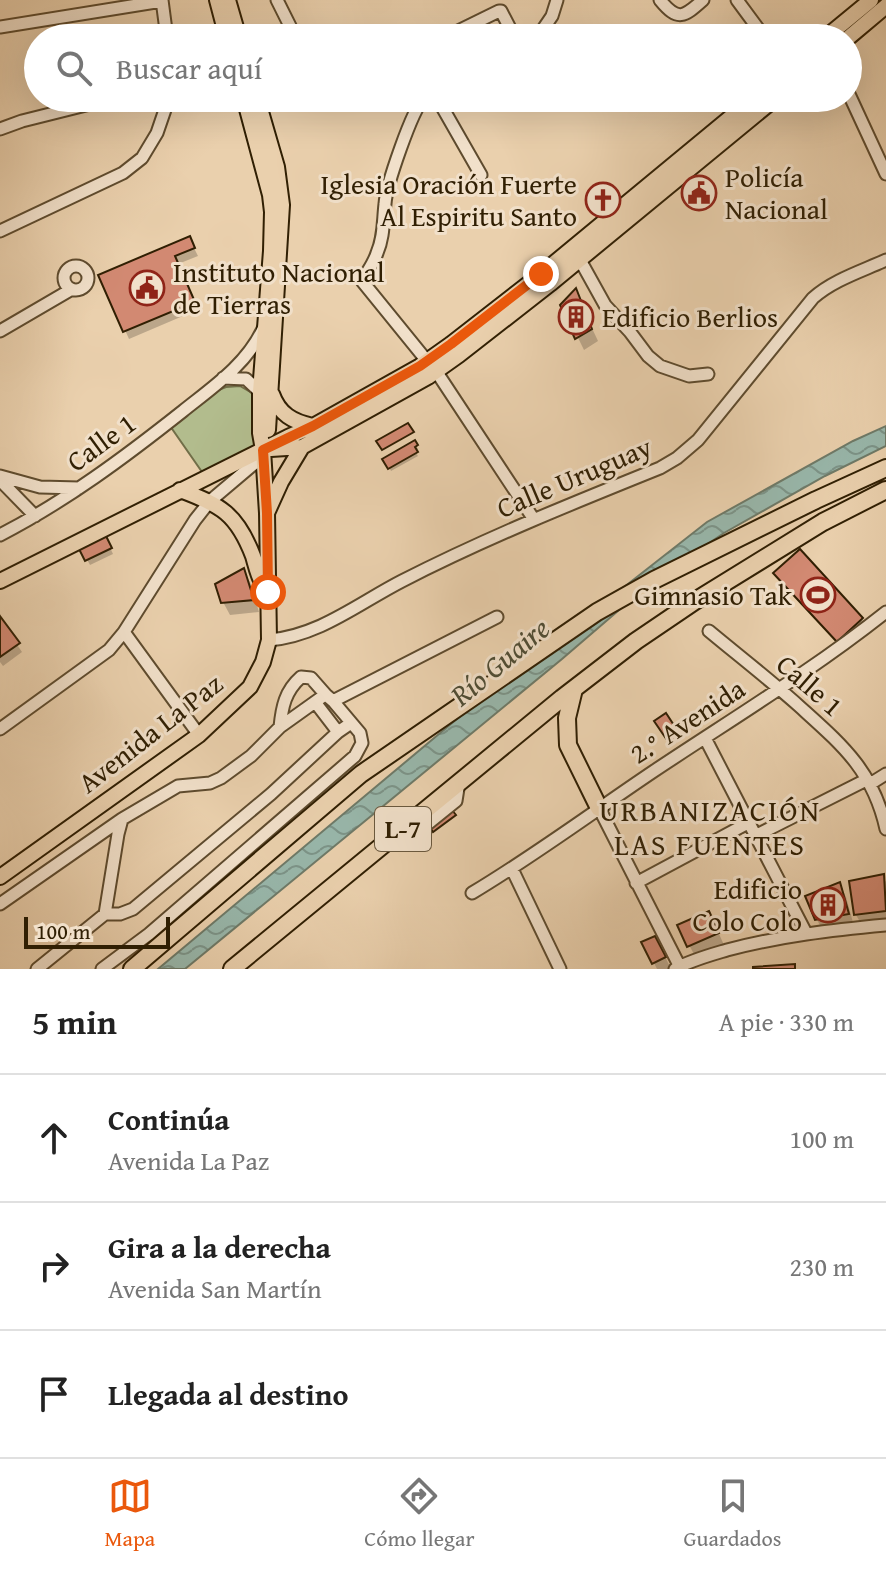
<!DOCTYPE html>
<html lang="es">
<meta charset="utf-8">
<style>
body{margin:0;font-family:"Gentium Book Plus",serif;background:#f6f6f6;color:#222}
.scale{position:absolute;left:24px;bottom:20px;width:146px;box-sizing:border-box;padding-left:8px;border:4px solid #301f03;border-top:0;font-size:22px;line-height:28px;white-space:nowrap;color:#301f03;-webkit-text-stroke:6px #f1e0ca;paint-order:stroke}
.stop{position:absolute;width:24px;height:24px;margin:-18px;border:6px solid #ea580c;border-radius:50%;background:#fff}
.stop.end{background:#ea580c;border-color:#fff;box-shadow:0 2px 8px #0008}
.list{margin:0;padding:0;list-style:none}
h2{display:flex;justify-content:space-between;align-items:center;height:104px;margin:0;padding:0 32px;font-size:34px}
h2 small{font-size:26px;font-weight:400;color:#767676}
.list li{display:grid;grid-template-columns:52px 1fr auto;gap:24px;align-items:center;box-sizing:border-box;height:128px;padding:0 32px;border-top:2px solid #e0e0e0}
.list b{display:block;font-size:30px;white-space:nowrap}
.list p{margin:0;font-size:26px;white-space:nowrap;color:#767676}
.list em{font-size:26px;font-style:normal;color:#767676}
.icon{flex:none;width:44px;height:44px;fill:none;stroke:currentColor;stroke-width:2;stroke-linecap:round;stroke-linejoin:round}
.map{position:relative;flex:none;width:886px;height:969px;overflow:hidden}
.search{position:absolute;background:#fff;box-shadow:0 8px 32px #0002;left:24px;right:24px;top:24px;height:88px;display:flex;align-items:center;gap:20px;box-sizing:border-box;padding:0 28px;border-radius:44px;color:#767676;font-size:30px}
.sheet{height:488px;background:#fff}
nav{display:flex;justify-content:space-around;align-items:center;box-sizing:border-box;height:112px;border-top:2px solid #e0e0e0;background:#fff;font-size:22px;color:#767676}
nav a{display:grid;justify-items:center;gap:4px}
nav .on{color:#ea580c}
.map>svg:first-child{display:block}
.green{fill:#b2bc8d;stroke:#716e48;stroke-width:2}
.water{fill:url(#water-waves);stroke:#6e7a68;stroke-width:2}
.shadow{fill:#0003}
.building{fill:#d28972;stroke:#301f03;stroke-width:2}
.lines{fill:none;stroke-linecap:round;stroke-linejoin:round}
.minor-casing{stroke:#5e4b2e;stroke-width:15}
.major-casing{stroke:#301f03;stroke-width:18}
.highway-casing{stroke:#301f03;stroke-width:20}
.minor{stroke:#f1e0ca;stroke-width:11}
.major{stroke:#ead0ad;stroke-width:14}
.highway{stroke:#ead0ad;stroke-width:16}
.route{stroke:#ea580c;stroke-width:10}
.labels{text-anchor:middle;stroke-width:6;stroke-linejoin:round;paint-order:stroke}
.shield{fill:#f1e0ca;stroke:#6a593f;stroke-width:2}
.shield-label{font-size:26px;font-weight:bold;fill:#301f03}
.poi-label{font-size:28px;fill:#301f03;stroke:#f1e0ca;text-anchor:start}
.street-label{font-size:28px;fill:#301f03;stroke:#f1e0ca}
.water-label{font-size:30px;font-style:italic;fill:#4f4d35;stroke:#f1e0ca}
.neighbourhood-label{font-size:30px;letter-spacing:2px;fill:#301f03;stroke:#f1e0ca}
</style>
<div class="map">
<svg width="886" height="969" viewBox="0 0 886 969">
<defs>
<pattern id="water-waves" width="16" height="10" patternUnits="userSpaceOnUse" patternTransform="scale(2)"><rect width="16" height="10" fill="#98b7ab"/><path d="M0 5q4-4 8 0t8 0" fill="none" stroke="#7c9489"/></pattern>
</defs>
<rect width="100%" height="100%" fill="#ead0ad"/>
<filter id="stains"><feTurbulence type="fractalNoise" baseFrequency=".0025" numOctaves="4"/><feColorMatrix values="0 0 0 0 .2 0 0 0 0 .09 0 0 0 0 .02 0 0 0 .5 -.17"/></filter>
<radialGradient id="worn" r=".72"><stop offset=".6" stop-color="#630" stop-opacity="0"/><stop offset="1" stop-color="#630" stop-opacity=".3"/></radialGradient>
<path class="green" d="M 240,386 L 252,393 L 257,400 L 258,456 L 209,482 L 168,423 L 211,393 L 226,387 Z"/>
<path class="water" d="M 886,426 L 886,446 L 825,476 L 724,533 L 654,580 L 562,659 L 185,969 L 158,969 L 476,703 L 707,522 L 853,441 Z"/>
<path class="shadow" d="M 193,246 L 198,256 L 178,264 L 197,310 L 129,339 L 101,276 Z
M 575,292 L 598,341 L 584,350 L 562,305 Z
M 414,443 L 418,449 L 415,451 L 418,456 L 391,471 L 385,459 Z
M 105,537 L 113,554 L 90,565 L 81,548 Z
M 243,571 L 250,582 L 259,612 L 230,615 L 223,602 Z
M 778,576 L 862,619 L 863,622 L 840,643 Z
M 0,620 L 22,652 L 3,666 L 0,662 Z
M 883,877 L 886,882 L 886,924 L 863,927 L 856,915 Z
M 840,885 L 846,897 L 854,926 L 824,932 L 817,920 Z
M 715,925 L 724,945 L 696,958 L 679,926 Z
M 662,950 L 671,969 L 657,969 L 654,963 Z"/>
<path class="building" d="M 190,236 L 195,248 L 175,256 L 195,302 L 123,332 L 98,275 Z
M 576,288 L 592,329 L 575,339 L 560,305 Z
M 408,423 L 414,432 L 382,450 L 376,441 Z
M 415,440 L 418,445 L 415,447 L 418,452 L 388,469 L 382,459 Z
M 105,534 L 112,548 L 85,561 L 78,547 Z
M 800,549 L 863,618 L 837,642 L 773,573 Z
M 244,568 L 254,600 L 221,603 L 215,584 Z
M 0,616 L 20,643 L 0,657 Z
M 666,713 L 681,736 L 669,743 L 654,721 Z
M 452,810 L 456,815 L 433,832 L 429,826 Z
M 884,874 L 886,911 L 854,915 L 849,881 Z
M 840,882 L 849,914 L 815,920 L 805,896 Z
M 709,911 L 719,933 L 687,947 L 677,925 Z
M 655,936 L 666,957 L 652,964 L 641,942 Z
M 795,964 L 795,969 L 753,969 L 753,967 Z"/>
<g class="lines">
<g class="minor-casing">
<path id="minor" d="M 162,0 L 167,38
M 277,0 L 296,38
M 660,0 C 678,22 684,17 703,0
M 737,0 L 765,38
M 0,27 L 162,1
M 433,36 L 446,37 L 499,11 L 501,11 L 515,38
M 537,38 L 552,16 L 557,0
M 848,92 L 886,174
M 424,98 C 412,110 386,186 385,204 C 383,221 384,237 377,253 C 374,263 367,272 362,281 L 427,361
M 437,98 L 481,175
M 0,129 L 22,121 L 114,98
M 0,231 L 123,173 L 142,158 L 157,133 L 169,98
M 580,260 L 605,305 L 630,332 L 648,356 L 660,366 L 689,376 L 708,374
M64 278a12 12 0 1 1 24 0a12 12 0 1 1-24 0Z
M 0,331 L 72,289
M 436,371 L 533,518
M 223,378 L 246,379 L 260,392
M 0,476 L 40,487 L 79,488
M 0,480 L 35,516
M 0,535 C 66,501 125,457 183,411 C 213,387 246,365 263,329
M 709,631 C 739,656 770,680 799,706 C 841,744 873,770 886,829
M 124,632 L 199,735
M 269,640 C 319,636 359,603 402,581 C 486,538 573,503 660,468 L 677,458 L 698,440 L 813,298 C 833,280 862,271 886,260
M 315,702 L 338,732
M 280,727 C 282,707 285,691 301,677 L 311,678 L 326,695
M 0,729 L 109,650 L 124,632 L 195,520 L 210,501 L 255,463 L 262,450
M 705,738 L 806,933
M 870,784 L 886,774
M 599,808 L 681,969
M 122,819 L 178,786 L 210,783 L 221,778 L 251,756 L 280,727 L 322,697 L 326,695 L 333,701 L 497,617
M 403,829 L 425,826 L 456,801 L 459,782
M 755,836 L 866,780
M 512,869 L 560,969
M 636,883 L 748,823
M 472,893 C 534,856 593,812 654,771 C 732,719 813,670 886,612
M 0,904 L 122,819 L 118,834 L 105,914
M 37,969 L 105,914 L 120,914 L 133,909 L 271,794 L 338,732 L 351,723
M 102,969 L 149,934 L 355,756 L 362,743 L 360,733 L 333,701
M 675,969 C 691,960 710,955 727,950 C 780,936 832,930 886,925"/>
</g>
<g class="major-casing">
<path id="major" d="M 217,0 L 227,38
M 228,0 L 239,38
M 825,38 L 871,0
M 848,38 L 886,6
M 257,98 L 277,167 L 282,205 L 268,430
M 272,394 C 279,414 293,422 313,426
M 271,449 L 302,447 L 428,377 L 459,355 L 550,284 L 776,98
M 180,490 C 221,505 237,514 253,556 C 256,566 258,577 264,586
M 267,513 L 281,482 L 302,447
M 0,581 L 288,437 L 313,426 L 420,366 L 451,344 L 541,274 L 754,98
M 0,877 L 199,735 L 250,687 L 263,662 L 269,640 L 267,513 L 263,450 L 260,433 L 260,392 L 271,251 L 272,212 L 270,195 L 244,98"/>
</g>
<g class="highway-casing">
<path id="highway" d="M 574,689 L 567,718 L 568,745 L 599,808
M 132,969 L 361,774 L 597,612 L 654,580 L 816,500 L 886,468
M 232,969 L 562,698 L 636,641 L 695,601 L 823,522 L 886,490"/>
</g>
<use href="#minor" class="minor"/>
<use href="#major" class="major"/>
<use href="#highway" class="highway"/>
</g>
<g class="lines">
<path class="route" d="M 268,592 L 267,513 L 263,450 L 313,426 L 420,366 L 451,344 L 541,274"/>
</g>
<defs>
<g id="civic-ring" transform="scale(1.8)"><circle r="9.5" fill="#f1e0ca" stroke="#8f2418" stroke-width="1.5"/><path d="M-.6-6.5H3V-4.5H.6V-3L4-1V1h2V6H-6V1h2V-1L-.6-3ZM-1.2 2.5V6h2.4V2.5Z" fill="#8f2418"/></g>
<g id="church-ring" transform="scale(1.8)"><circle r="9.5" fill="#f1e0ca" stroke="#8f2418" stroke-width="1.5"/><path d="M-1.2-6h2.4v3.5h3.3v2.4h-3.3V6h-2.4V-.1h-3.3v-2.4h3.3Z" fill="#8f2418"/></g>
<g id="building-ring" transform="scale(1.8)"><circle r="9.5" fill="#f1e0ca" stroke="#8f2418" stroke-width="1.5"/><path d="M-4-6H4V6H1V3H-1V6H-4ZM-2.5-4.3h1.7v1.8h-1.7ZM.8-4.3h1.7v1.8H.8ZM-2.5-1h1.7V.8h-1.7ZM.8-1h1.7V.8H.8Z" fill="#8f2418"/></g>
<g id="stadium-ring" transform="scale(1.8)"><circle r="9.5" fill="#f1e0ca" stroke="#8f2418" stroke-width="1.5"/><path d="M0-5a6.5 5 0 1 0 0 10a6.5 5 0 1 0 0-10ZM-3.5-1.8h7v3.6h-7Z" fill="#8f2418"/></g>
</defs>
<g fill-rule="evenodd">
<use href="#civic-ring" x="699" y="193"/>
<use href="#church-ring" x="603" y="200"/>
<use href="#civic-ring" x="147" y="288"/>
<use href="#building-ring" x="576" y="317"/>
<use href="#stadium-ring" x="818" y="595"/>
<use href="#building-ring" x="828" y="905"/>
</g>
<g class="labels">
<rect class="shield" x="375" y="807" width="56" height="44" rx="6"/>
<g class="shield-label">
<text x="403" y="838">L-7</text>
</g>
<g class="poi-label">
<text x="725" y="187">Policía<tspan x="725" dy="32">Nacional</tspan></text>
<text x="577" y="194" text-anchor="end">Iglesia Oración Fuerte<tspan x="577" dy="32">Al Espiritu Santo</tspan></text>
<text x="173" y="282">Instituto Nacional<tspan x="173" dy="32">de Tierras</tspan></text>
<text x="602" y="327">Edificio Berlios</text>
<text x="792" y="605" text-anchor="end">Gimnasio Tak</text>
<text x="802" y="899" text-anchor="end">Edificio<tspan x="802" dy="32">Colo Colo</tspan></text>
</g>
<g class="street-label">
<text transform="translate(101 442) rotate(-36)" y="10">Calle 1</text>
<text transform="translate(574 477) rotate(-23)" y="10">Calle Uruguay</text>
<text transform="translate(810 685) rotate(41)" y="10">Calle 1</text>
<text transform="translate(687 721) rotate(-33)" y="10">2.° Avenida</text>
<text transform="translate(150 733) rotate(-38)" y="10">Avenida La Paz</text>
</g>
<g class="water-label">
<text transform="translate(500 662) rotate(-40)" y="10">Río Guaire</text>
</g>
<g class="neighbourhood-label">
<text x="710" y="821">URBANIZACIÓN<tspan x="710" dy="34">LAS FUENTES</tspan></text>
</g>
</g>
<rect width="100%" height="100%" filter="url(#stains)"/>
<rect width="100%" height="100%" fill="url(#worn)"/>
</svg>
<div class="scale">100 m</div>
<div class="stop" style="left:268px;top:592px"></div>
<div class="stop end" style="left:541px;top:274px"></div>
<div class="search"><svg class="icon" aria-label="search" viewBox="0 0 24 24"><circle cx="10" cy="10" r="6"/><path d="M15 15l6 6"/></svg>Buscar aquí</div>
</div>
<section class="sheet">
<h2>5 min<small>A pie · 330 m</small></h2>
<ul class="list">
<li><svg class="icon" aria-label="ahead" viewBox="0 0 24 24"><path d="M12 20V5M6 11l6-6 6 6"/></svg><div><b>Continúa</b><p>Avenida La Paz</p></div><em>100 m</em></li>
<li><svg class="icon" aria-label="right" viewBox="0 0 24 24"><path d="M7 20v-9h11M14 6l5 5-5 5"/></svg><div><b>Gira a la derecha</b><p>Avenida San Martín</p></div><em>230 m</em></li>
<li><svg class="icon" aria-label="arrive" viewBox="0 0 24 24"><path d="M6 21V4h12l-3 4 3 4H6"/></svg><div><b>Llegada al destino</b></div></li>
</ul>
</section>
<nav>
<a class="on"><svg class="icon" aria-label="map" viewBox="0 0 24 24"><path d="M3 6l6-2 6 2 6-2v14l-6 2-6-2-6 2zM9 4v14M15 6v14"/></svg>Mapa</a>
<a><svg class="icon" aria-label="directions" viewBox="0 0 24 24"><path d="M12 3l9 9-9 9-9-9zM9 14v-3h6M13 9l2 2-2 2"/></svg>Cómo llegar</a>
<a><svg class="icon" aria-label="saved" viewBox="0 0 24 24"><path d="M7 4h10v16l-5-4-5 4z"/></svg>Guardados</a>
</nav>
